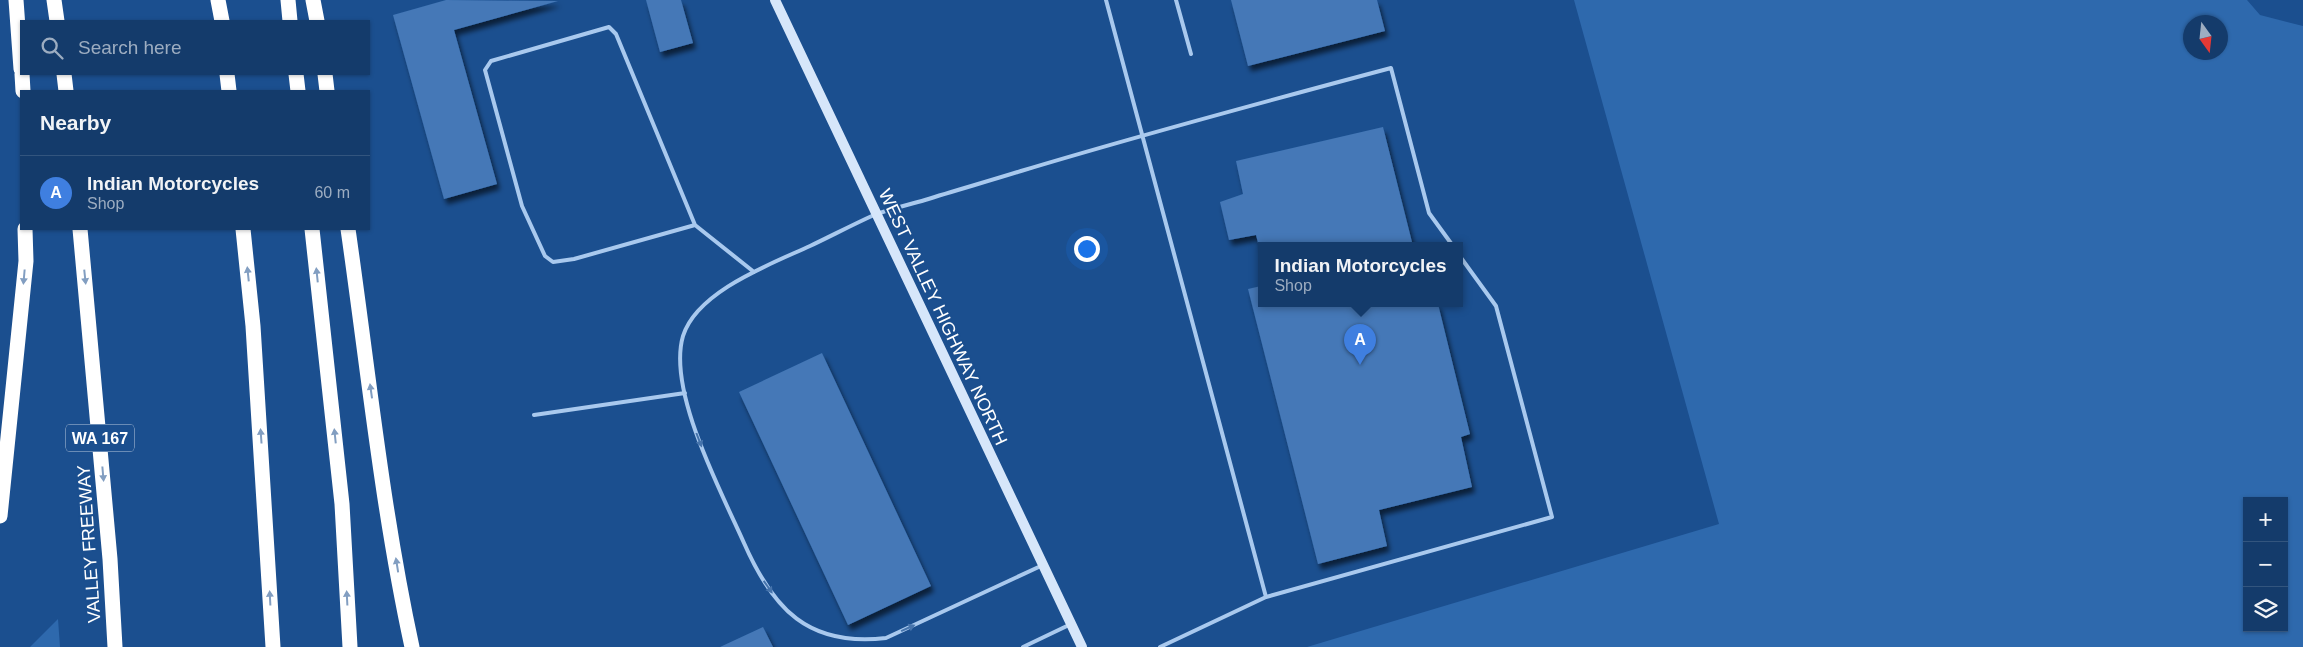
<!DOCTYPE html>
<meta charset="utf-8">
<style>
body{margin:0;font-family:Helvetica,sans-serif;background:#1d4271;color:#f1f3f6}
.controls{position:absolute;right:15px;bottom:15px;display:grid;overflow:hidden;border-radius:0px;box-shadow:0 1px 4px #0004}
.controls button{width:45px;height:45px;display:grid;place-items:center;padding:0;border:0;border-bottom:1px solid #33557e;background:#143b6b;color:#f1f3f6;font:25px sans-serif}
.compass{position:absolute;left:2183px;top:15px;width:45px;height:45px;border-radius:50%;background:#143b6b;box-shadow:0 1px 4px #0004;rotate:165deg}
.you{position:absolute;left:1086px;top:248px;width:18px;height:18px;margin:-12px;border:4px solid #fff;border-radius:50%;background:#1a73e8;box-shadow:0 0 0 8px #1a73e833}
.badge{display:grid;place-items:center;width:32px;height:32px;border-radius:50%;background:#95b2f1;color:#fff;font-size:16px;font-weight:700}
.pin{position:absolute;translate:-50% -41px;filter:drop-shadow(0 1px 2px #0008)}
.pin::after{content:'';position:absolute;top:26px;width:18px;height:15px;background:inherit;clip-path:polygon(0 0,100% 0,50% 100%)}
.popup{position:absolute;left:1258px;top:242px;width:205px;height:65px;box-sizing:border-box;display:grid;place-content:center;border-radius:0px;background:#143b6b;filter:drop-shadow(0 1px 4px #0005);font-size:16px;white-space:nowrap;color:#9dadc1}
.popup b{font-size:19px;color:#f1f3f6}
.popup::after{content:'';position:absolute;left:50%;top:100%;margin-left:-10px;border:10px solid transparent;border-top-color:#143b6b}
.list{margin:0;padding:0;list-style:none}
h2{display:flex;justify-content:space-between;align-items:center;height:65px;margin:0;padding:0 20px;font-size:21px}
h2 small{font-size:16px;font-weight:400;color:#9dadc1}
.list li{display:grid;grid-template-columns:32px 1fr auto;gap:15px;align-items:center;box-sizing:border-box;height:75px;padding:0 20px;border-top:1px solid #33557e}
.list b{display:block;font-size:19px;white-space:nowrap}
.list p{margin:0;font-size:16px;white-space:nowrap;color:#9dadc1}
.list em{font-size:16px;font-style:normal;color:#9dadc1}
.icon{flex:none;width:28px;height:28px;fill:none;stroke:currentColor;stroke-width:2;stroke-linecap:round;stroke-linejoin:round}
.map{position:relative;flex:none;width:2303px;height:647px;overflow:hidden}
.search{position:absolute;background:#143b6b;box-shadow:0 1px 4px #0004;left:20px;top:20px;width:350px;height:55px;display:flex;align-items:center;gap:12px;box-sizing:border-box;padding:0 18px;border-radius:0px;color:#9dadc1;font-size:19px}
.panel{position:absolute;background:#143b6b;box-shadow:0 1px 4px #0004;left:20px;top:90px;width:350px;height:140px;border-radius:0px}
.map>svg:first-child{display:block}
.green{fill:#2e69ad;fill-rule:evenodd}
.building{fill:#4478b7;filter:url(#shadow)}
.lines{fill:none;stroke-linecap:round;stroke-linejoin:round}
.lane{stroke:#a9c9ee;stroke-width:4}
.secondary{stroke:#d6e6fa;stroke-width:10}
.highway{stroke:#fff;stroke-width:15}
.oneway{fill:#829ec1}
.oneway2{fill:#4674ac}
.labels{text-anchor:middle;stroke-width:4;stroke-linejoin:round;paint-order:stroke}
.shield{fill:#1b4f8f;stroke:#bbcadd;stroke-width:1}
.shield-label{font-size:16px;font-weight:bold;fill:#fff}
.street-label{font-size:18px;fill:#fff;stroke:#1b4f8f}
</style>
<div class="map">
<svg width="2303" height="647" viewBox="0 0 2303 647">
<defs>
<filter id="shadow"><feDropShadow dx="3" dy="5.5" stdDeviation="2.5" flood-color="#0009"/></filter>
</defs>
<rect width="100%" height="100%" fill="#1b4f8f"/>
<path class="green" d="M 1574,0 L 2247,0 L 2260,15 L 2303,26 L 2303,647 L 1307,647 L 1719,524 ZM 2190,22 L 2220,22 L 2220,52 L 2190,52 ZM 2247,501 L 2284,501 L 2284,628 L 2247,628 Z
M 58,619 L 60,647 L 30,647 Z"/>
<path class="building" d="M 446,0 L 558,1 L 454,30 L 497,184 L 444,199 L 393,15 Z
M 646,0 L 681,0 L 693,43 L 660,52 Z
M 1231,0 L 1377,0 L 1385,31 L 1248,66 Z
M 1383,127 L 1413,246 L 1261,246 L 1261,254 L 1256,235 L 1229,240 L 1220,202 L 1243,194 L 1236,161 Z
M 1261,286 L 1261,304 L 1438,304 L 1470,434 L 1461,437 L 1472,487 L 1379,510 L 1387,546 L 1318,564 L 1248,289 Z
M 822,353 L 931,586 L 848,625 L 739,392 Z
M 763,627 L 773,647 L 720,647 Z"/>
<g class="lines">
<path class="lane" d="M 1106,0 L 1266,597
M 1176,0 L 1191,54
M 695,225 L 574,259 L 553,262 L 545,256 L 522,206 L 485,70 L 491,61 L 609,27 L 616,34 L 695,225 L 754,272
M 534,415 L 685,393
M 1043,565 L 886,638 C 808,647 773,609 744,543 C 721,491 667,391 683,336 C 697,291 771,264 810,246 C 831,236 852,225 874,215 C 890,209 908,205 925,200 C 957,190 989,181 1021,171 C 1144,134 1267,101 1391,68 L 1429,213 L 1453,246
M 1023,647 L 1069,625
M 1160,647 L 1266,597 L 1552,517 L 1496,306 L 1459,255"/>
<path class="secondary" d="M 775,0 L 1082,647"/>
<path class="highway" d="M 16,0 L 21,69
M 54,0 L 57,21
M 218,0 L 222,21
M 288,0 L 290,21
M 313,0 L 317,21
M 22,74 L 23,91
M 64,74 L 66,91
M 227,74 L 229,91
M 296,74 L 298,91
M 325,74 L 327,91
M 80,229 L 110,559 L 115,647
M 243,229 L 253,326 L 273,647
M 312,229 L 342,504 L 350,647
M 348,229 C 368,368 382,509 412,647
M 0,516 L 26,261 L 25,229"/>
</g>
<defs><path id="oneway-solid" d="M-6-.8H1V-3.2L6.5 0L1 3.2V.8H-6Z" transform="scale(1.25)"/></defs>
<g class="oneway">
<use href="#oneway-solid" transform="translate(248 274) rotate(-96)"/>
<use href="#oneway-solid" transform="translate(317 275) rotate(-96)"/>
<use href="#oneway-solid" transform="translate(24 277) rotate(95)"/>
<use href="#oneway-solid" transform="translate(85 277) rotate(84)"/>
<use href="#oneway-solid" transform="translate(371 391) rotate(-98)"/>
<use href="#oneway-solid" transform="translate(261 436) rotate(-94)"/>
<use href="#oneway-solid" transform="translate(335 436) rotate(-96)"/>
<use href="#oneway-solid" transform="translate(103 474) rotate(85)"/>
<use href="#oneway-solid" transform="translate(397 565) rotate(-99)"/>
<use href="#oneway-solid" transform="translate(270 598) rotate(-93)"/>
<use href="#oneway-solid" transform="translate(347 598) rotate(-93)"/>
</g>
<g class="oneway2">
<use href="#oneway-solid" transform="translate(699 440) rotate(69)"/>
<use href="#oneway-solid" transform="translate(768 587) rotate(55)"/>
<use href="#oneway-solid" transform="translate(908 628) rotate(-24)"/>
</g>
<g class="labels">
<rect class="shield" x="66" y="424.5" width="68" height="27" rx="4"/>
<g class="shield-label">
<text x="100" y="444">WA 167</text>
</g>
<g class="street-label">
<text transform="translate(943 317) rotate(65)" y="6">WEST VALLEY HIGHWAY NORTH</text>
<text transform="translate(89 544) rotate(-94)" y="6">VALLEY FREEWAY</text>
</g>
</g>
</svg>
<div class="controls">
<button>+</button>
<button>−</button>
<button><svg class="icon" aria-label="layers" viewBox="0 0 24 24"><path d="M12 4l9 5-9 5-9-5zM3 14l9 5 9-5"/></svg></button>
</div>
<svg class="compass" viewBox="-18 -18 36 36"><path d="M0-13l5 13h-10z" fill="#e53935"/><path d="M0 13l5-13h-10z" fill="#9dadc1"/></svg>
<div class="you"></div>
<div class="pin badge" style="left:1360px;top:365px;background:#3f7fe0">A</div>
<div class="popup"><b>Indian Motorcycles</b>Shop</div>
<div class="search"><svg class="icon" aria-label="search" viewBox="0 0 24 24"><circle cx="10" cy="10" r="6"/><path d="M15 15l6 6"/></svg>Search here</div>
<section class="panel">
<h2>Nearby<small></small></h2>
<ul class="list">
<li><span class="badge" style="background:#3f7fe0">A</span><div><b>Indian Motorcycles</b><p>Shop</p></div><em>60 m</em></li>
</ul>
</section>
</div>
